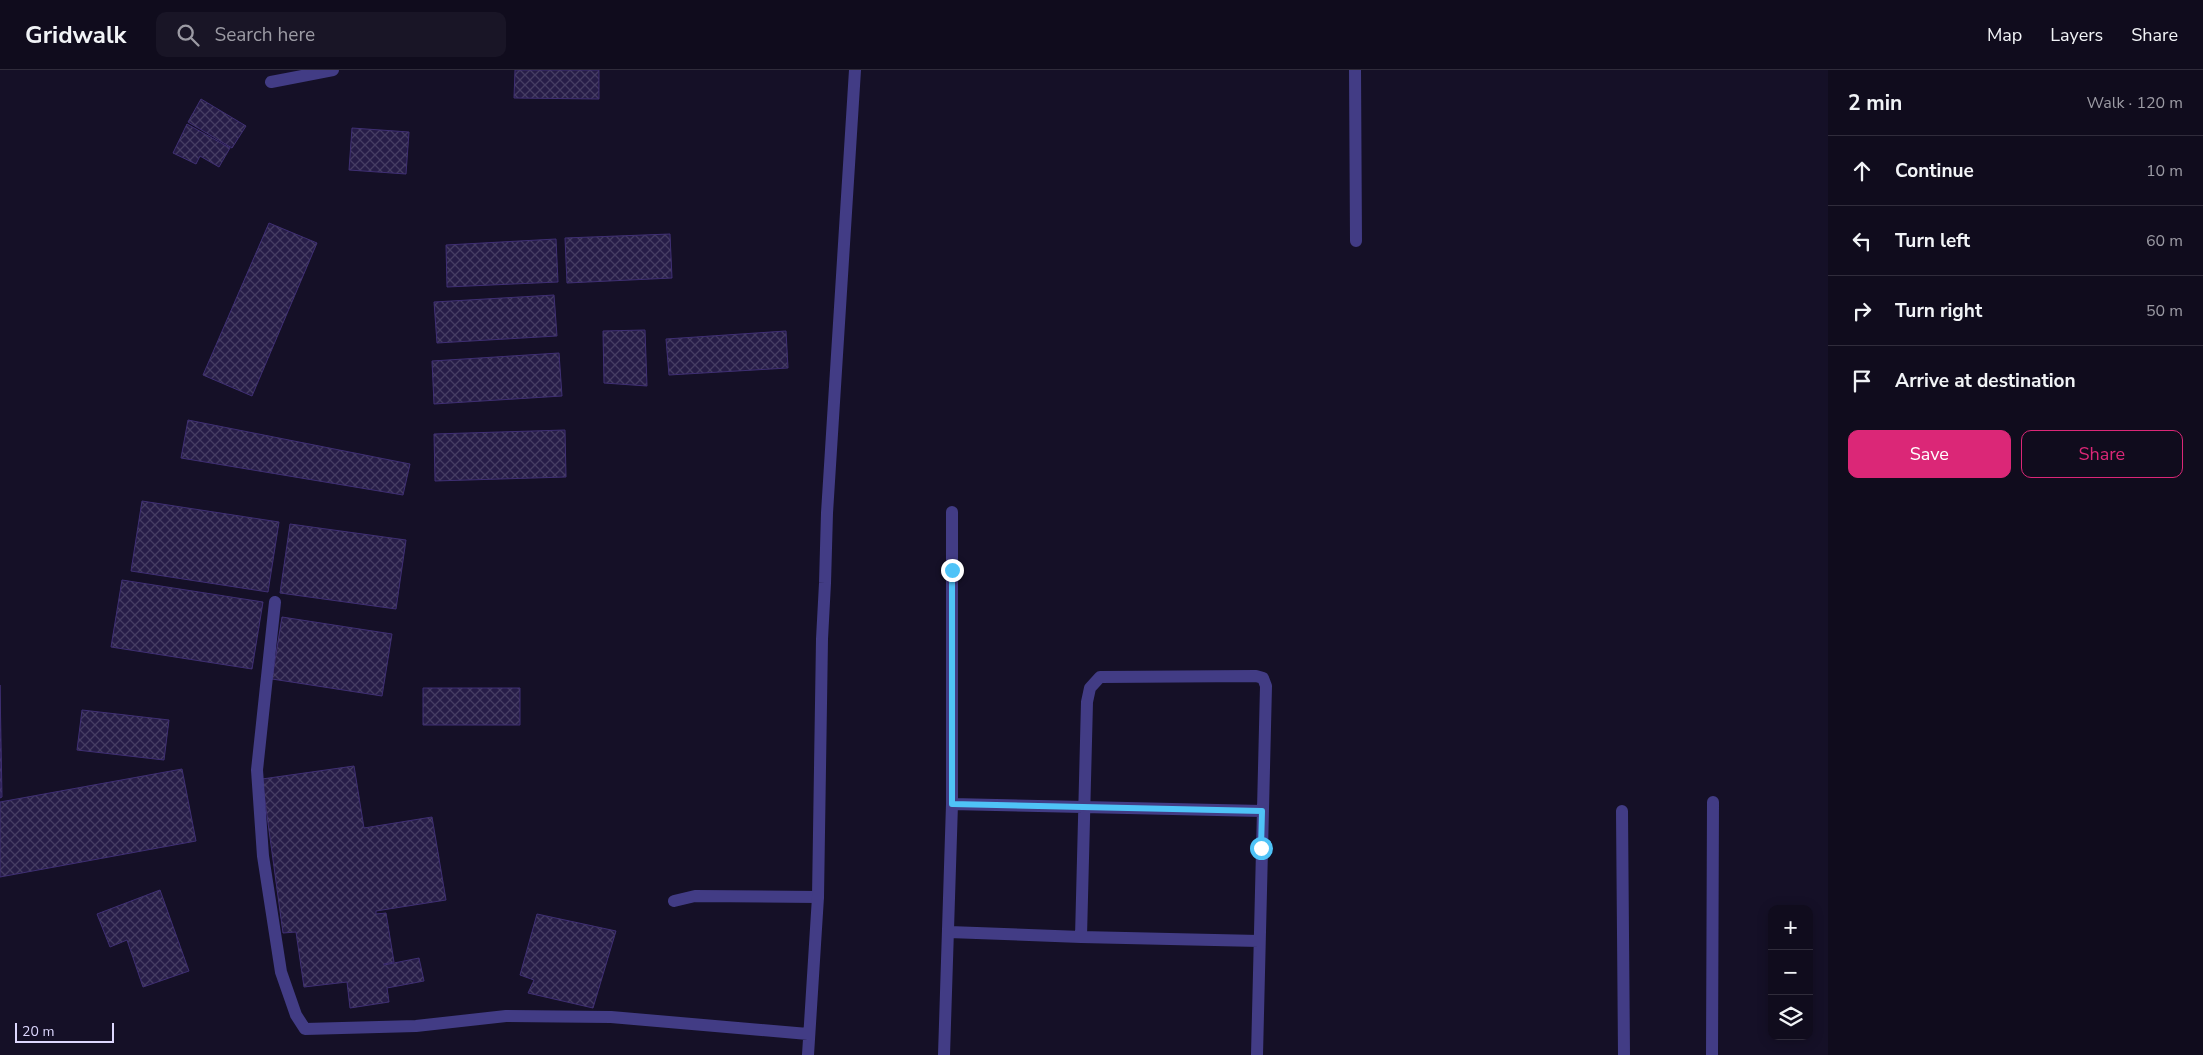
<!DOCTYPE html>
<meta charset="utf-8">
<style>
body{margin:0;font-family:"Nunito Sans",sans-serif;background:#191526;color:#f1f3f6}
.controls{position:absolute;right:15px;bottom:15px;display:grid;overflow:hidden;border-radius:10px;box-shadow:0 2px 12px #0003}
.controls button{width:45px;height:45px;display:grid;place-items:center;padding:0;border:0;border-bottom:1px solid #302c3b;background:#100c1d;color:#f1f3f6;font:25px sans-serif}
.scale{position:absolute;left:15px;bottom:12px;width:99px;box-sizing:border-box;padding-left:5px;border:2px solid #ddd7fe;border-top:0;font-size:14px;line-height:18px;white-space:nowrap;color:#ddd7fe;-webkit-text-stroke:4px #151027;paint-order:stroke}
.stop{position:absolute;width:15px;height:15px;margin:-11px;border:4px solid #4fc3f7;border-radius:50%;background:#fff}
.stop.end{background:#4fc3f7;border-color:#fff;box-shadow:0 1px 5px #0008}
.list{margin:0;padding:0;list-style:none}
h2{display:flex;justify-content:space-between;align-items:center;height:65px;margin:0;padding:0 20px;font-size:21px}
h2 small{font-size:16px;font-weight:400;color:#9c9ba4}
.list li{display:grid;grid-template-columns:32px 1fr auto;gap:15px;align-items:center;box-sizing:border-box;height:70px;padding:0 20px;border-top:1px solid #302c3b}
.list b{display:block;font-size:19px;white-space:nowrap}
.list em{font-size:16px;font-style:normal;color:#9c9ba4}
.actions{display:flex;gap:10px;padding:15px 20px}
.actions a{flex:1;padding:11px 0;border:1px solid #db2777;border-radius:10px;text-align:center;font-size:18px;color:#db2777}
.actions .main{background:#db2777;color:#fff}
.icon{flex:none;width:28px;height:28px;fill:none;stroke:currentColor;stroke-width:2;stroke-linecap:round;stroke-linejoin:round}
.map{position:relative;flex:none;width:1828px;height:985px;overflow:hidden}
header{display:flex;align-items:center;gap:30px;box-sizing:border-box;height:70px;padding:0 25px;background:#100c1d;border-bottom:1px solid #302c3b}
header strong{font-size:24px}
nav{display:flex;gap:28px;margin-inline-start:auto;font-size:18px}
.search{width:350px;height:45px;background:#191526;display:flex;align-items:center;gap:12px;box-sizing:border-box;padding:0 18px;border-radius:10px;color:#9c9ba4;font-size:19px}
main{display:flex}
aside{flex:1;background:#100c1d}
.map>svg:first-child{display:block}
.building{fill:url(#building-cross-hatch);stroke:#3f2f73}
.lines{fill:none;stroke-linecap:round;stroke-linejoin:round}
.service{stroke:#423c85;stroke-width:12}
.minor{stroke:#423c85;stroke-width:12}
.route{stroke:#4fc3f7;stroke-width:6}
</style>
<header>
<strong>Gridwalk</strong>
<div class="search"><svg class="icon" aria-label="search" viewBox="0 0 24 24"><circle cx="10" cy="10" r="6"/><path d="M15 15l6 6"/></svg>Search here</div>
<nav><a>Map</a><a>Layers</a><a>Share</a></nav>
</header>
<main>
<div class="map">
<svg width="1828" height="985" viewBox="0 0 1828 985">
<defs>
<pattern id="building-cross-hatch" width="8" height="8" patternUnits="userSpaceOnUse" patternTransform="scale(1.25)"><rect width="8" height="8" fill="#271d48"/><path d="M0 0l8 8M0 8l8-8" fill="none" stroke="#463d63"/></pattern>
</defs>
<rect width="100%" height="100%" fill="#151027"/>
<path class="building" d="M 515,0 L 599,0 L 599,29 L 514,28 Z
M 201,29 L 246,56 L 232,78 L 188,52 Z
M 187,54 L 230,78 L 219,97 L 200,86 L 196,94 L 173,83 Z
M 352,58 L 409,62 L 406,104 L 349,100 Z
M 269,153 L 317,173 L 252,326 L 203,305 Z
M 670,164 L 672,208 L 567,213 L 565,168 Z
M 556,169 L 558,212 L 447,217 L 446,175 Z
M 554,225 L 557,266 L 437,273 L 434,232 Z
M 645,260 L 647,316 L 604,313 L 603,261 Z
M 786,261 L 788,298 L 669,305 L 666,269 Z
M 559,283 L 562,326 L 434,334 L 432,291 Z
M 188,350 L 410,394 L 403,425 L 181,388 Z
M 565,360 L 566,407 L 435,411 L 434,364 Z
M 142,431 L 279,452 L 268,522 L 131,501 Z
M 290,454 L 406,470 L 396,539 L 280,523 Z
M 122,510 L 263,532 L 252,599 L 111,577 Z
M 282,547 L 392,564 L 382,626 L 272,609 Z
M 0,615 L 2,727 L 0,728 Z
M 423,618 L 520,618 L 520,655 L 423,655 Z
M 82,640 L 169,650 L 164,690 L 77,680 Z
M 354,696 L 364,758 L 432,747 L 446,830 L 376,841 L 376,844 L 386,843 L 394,892 L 384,894 L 384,895 L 419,888 L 424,911 L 387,918 L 389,932 L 350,938 L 347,912 L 304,917 L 296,862 L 283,863 L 262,709 Z
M 182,699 L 196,771 L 0,807 L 0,732 Z
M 160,820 L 189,901 L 143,917 L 127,870 L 110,877 L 97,844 Z
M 537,844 L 616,861 L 593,938 L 528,923 L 534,910 L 520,905 Z"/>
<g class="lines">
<path class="service" d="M 952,734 L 1262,741
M 1622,741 L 1624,985
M 674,831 L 695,826 L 818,827
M 949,862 L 1081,867 L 1087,632 L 1090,618 L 1100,607 L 1256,606 L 1263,608 L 1266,616 L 1257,985
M 1081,867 L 1259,871
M 944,985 L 952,734 L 952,442
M 1712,985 L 1713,732"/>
<path class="minor" d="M 1355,0 L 1356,171
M 271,12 L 333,0
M 275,532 L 257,700 L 263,786 L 281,902 L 296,945 L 305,959 L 416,956 L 506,946 L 611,947 L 808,964
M 808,985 L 818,827 L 822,569 L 825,513 L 827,443 L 855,0"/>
</g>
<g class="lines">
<path class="route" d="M 952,500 L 952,734 L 1262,741 L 1261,778"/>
</g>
</svg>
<div class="controls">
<button>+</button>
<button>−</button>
<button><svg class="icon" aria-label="layers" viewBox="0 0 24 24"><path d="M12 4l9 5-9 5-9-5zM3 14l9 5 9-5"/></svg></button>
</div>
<div class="scale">20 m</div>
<div class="stop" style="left:1261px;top:778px"></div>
<div class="stop end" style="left:952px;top:500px"></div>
</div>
<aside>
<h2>2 min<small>Walk · 120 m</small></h2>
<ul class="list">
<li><svg class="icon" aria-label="ahead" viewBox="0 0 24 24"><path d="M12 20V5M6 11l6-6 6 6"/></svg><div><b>Continue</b></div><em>10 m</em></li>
<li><svg class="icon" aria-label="left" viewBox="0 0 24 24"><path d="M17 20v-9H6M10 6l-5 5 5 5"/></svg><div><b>Turn left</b></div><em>60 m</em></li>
<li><svg class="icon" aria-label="right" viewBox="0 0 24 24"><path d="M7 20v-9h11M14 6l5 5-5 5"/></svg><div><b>Turn right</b></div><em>50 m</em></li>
<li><svg class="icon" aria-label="arrive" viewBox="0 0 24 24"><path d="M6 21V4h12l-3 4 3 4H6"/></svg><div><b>Arrive at destination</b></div></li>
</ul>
<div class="actions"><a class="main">Save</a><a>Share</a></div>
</aside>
</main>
